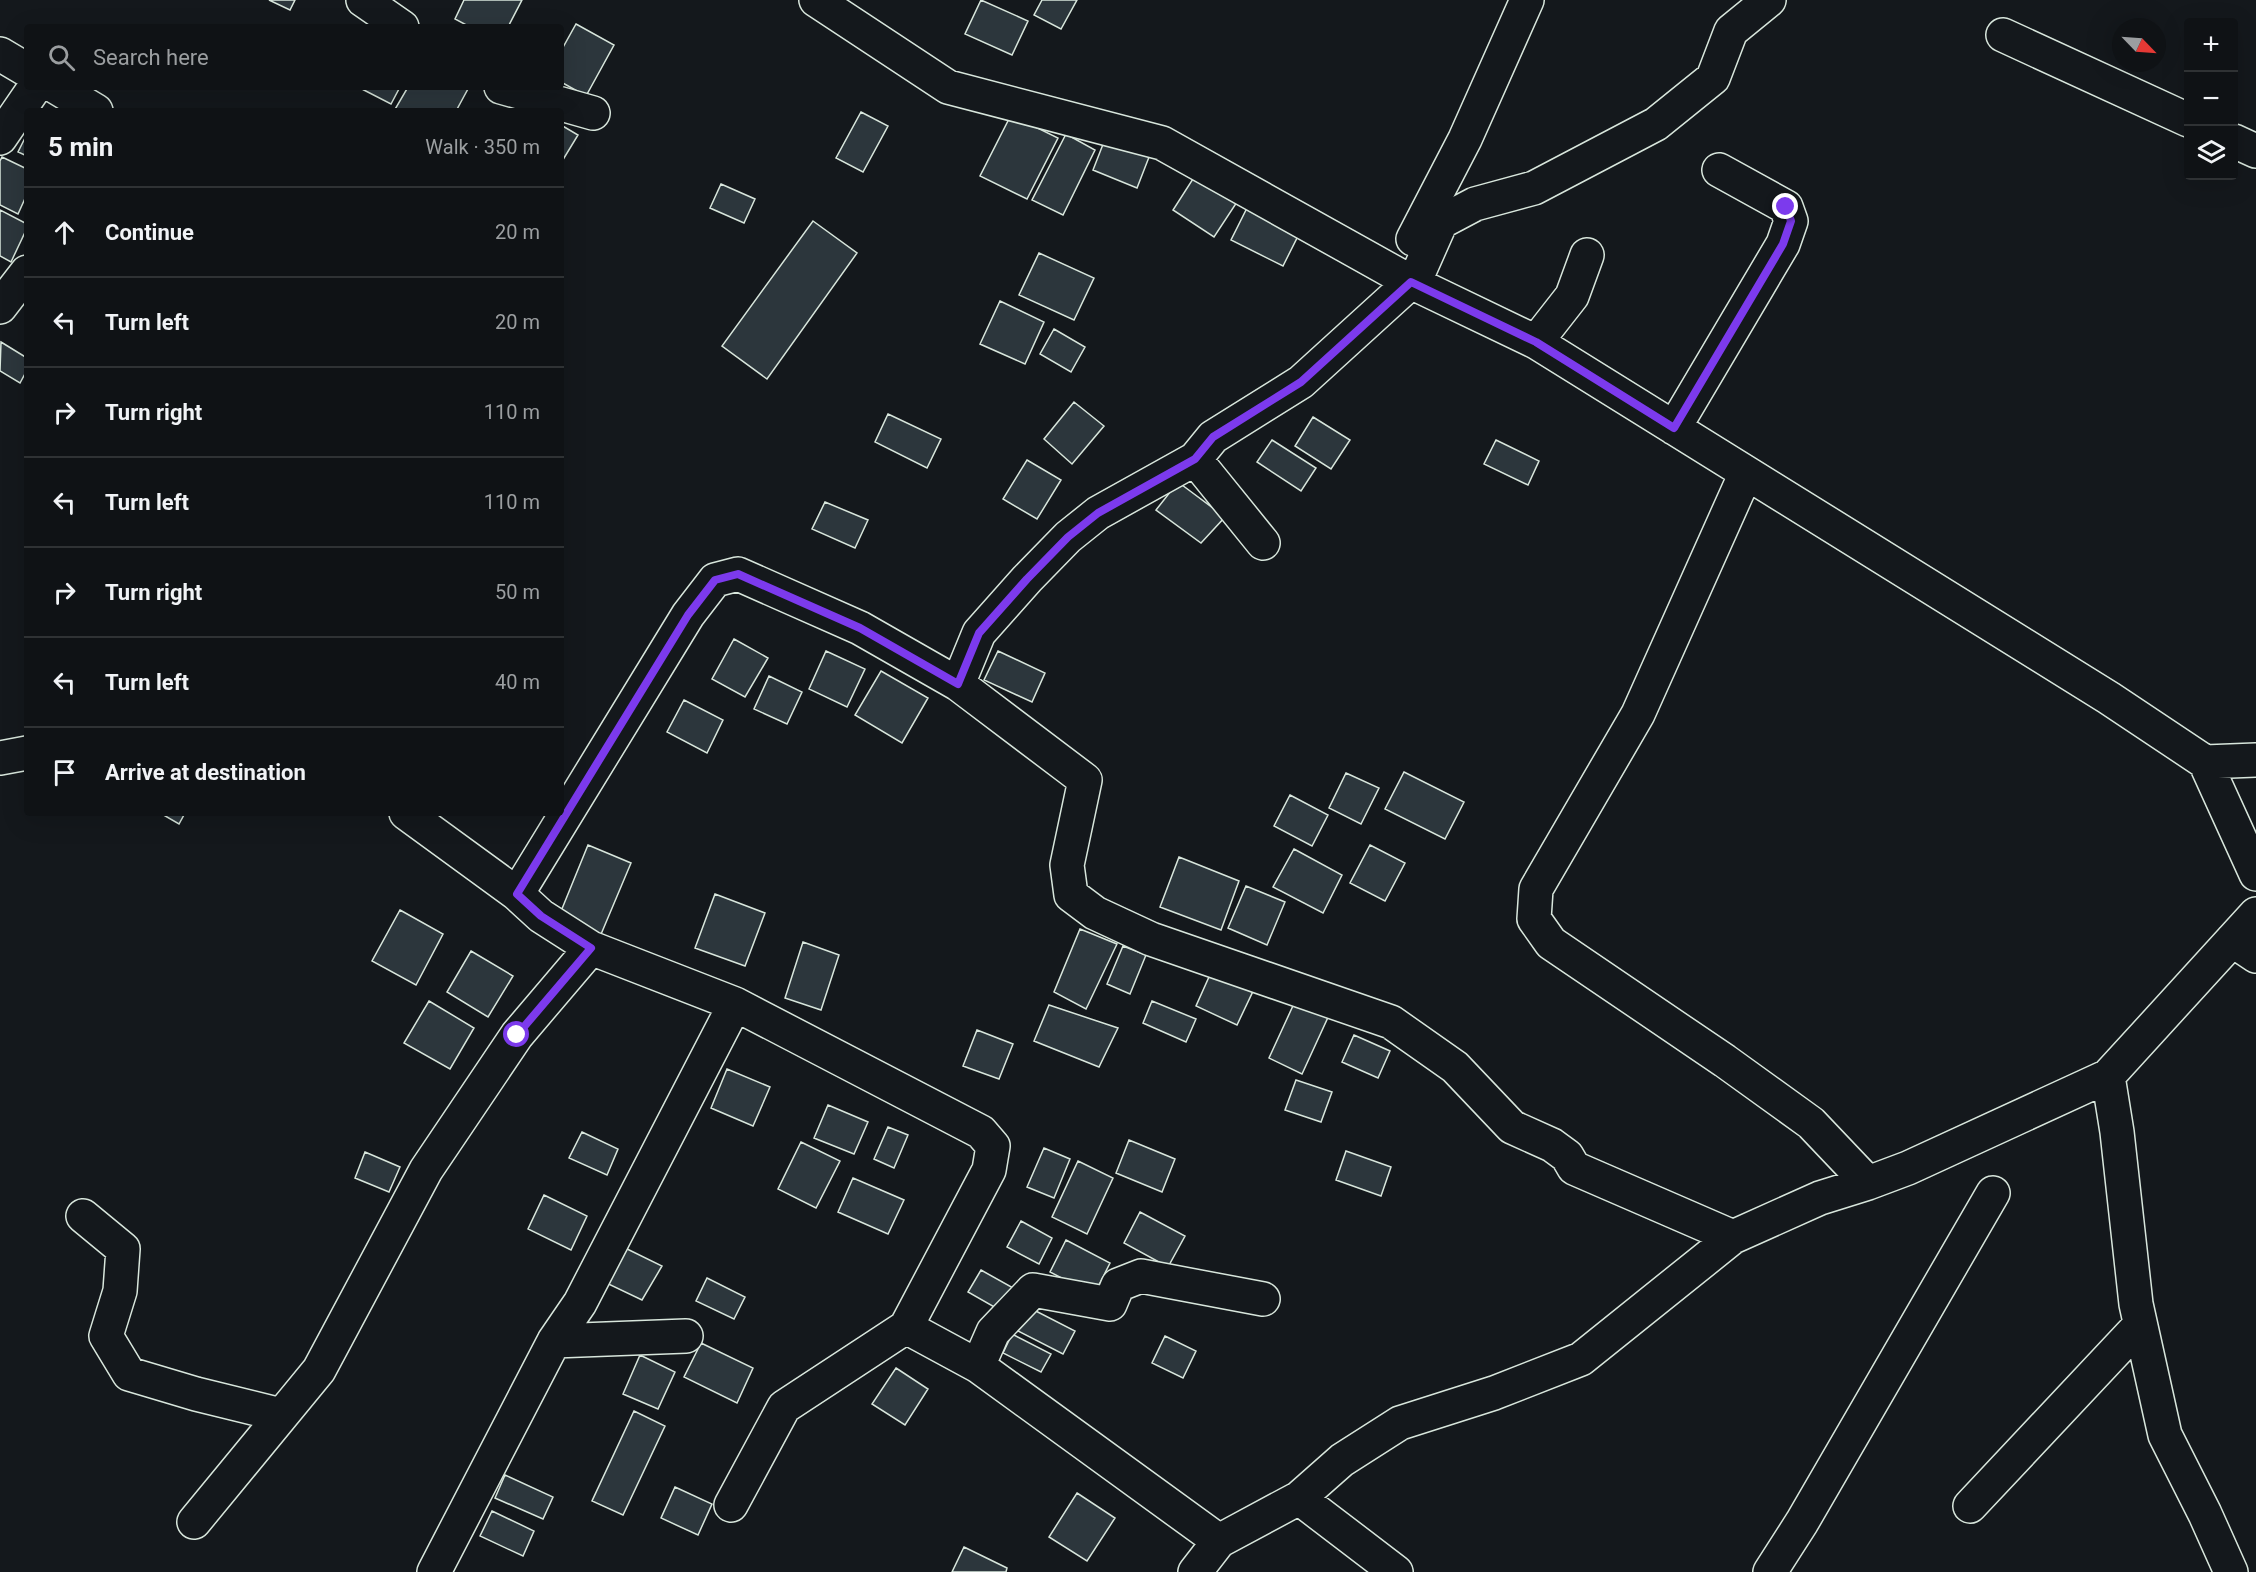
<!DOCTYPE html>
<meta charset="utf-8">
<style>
body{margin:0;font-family:Roboto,sans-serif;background:#181b1e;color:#f1f3f6}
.controls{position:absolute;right:18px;top:18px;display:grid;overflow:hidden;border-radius:6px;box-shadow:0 6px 24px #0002}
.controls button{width:54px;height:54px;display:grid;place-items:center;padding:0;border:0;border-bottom:2px solid #2f3234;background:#0f1215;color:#f1f3f6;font:30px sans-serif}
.compass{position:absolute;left:2112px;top:18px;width:54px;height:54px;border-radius:50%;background:#0f1215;box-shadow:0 6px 24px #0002;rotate:115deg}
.stop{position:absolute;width:18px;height:18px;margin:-14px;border:4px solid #7c3aed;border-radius:50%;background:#fff}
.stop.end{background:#7c3aed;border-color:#fff;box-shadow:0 2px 6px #0008}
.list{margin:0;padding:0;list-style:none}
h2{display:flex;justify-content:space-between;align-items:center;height:78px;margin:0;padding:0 24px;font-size:26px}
h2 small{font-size:20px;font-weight:400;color:#9b9ea0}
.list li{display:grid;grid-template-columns:39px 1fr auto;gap:18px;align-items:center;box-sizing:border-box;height:90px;padding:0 24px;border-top:2px solid #2f3234}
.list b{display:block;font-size:22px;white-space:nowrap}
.list em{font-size:20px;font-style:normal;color:#9b9ea0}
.icon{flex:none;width:33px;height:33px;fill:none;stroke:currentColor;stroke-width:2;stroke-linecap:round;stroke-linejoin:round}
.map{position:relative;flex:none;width:2256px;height:1572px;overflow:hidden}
.search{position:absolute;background:#0f1215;box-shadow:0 6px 24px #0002;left:24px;top:24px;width:540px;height:66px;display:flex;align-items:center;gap:15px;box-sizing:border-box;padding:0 21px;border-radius:6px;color:#9b9ea0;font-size:22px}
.panel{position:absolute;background:#0f1215;box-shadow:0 6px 24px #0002;left:24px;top:108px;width:540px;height:708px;border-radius:6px}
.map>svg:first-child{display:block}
.building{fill:#2c363c;stroke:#d8e6dc;stroke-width:1.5}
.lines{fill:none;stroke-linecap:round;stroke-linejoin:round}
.minor-casing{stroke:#d8e6dc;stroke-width:36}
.minor{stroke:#14181c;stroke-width:33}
.route{stroke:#7c3aed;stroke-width:8}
</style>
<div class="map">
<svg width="2256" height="1572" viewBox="0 0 2256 1572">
<rect width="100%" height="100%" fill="#14181c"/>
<path class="building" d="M 269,0 L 295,0 L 290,10 Z
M 464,0 L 522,0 L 508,27 L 470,27 L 455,19 Z
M 981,0 L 1028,21 L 1012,55 L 965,34 Z
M 1042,0 L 1077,0 L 1061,29 L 1034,15 Z
M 576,24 L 614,45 L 586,96 L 561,82 L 561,51 Z
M 358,87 L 400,87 L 391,104 Z
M 408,87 L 469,87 L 456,111 L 394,111 Z
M 861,112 L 888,126 L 863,172 L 836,158 Z
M 1011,115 L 1058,138 L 1027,199 L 980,176 Z
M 561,125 L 578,135 L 561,163 Z
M 27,134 L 27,156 L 18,152 Z
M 1066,134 L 1095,150 L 1063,215 L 1032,200 Z
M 1107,134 L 1151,152 L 1137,188 L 1093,170 Z
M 2,157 L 27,169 L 27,194 L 18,214 L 0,205 L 0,161 Z
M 1198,171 L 1239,199 L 1214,237 L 1173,210 Z
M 721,184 L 755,199 L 744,223 L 710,208 Z
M 1252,198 L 1304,224 L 1283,266 L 1231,240 Z
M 0,210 L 27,224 L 27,228 L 11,262 L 0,256 Z
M 813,221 L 857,253 L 767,379 L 722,346 Z
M 1039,253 L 1094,278 L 1074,320 L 1019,295 Z
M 1000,301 L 1044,322 L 1025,364 L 980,344 Z
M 1054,329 L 1085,347 L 1071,372 L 1040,354 Z
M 1,342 L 27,358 L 27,370 L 20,383 L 0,371 Z
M 1074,402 L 1104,426 L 1072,464 L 1044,439 Z
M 888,414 L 941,439 L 927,468 L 875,442 Z
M 1313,417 L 1350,440 L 1331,469 L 1295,446 Z
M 1272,440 L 1316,468 L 1301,491 L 1257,462 Z
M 1496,440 L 1539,461 L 1528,485 L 1484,464 Z
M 1027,460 L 1061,480 L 1037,519 L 1003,499 Z
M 1178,482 L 1225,517 L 1201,543 L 1156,510 Z
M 825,502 L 868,520 L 855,548 L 812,529 Z
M 734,639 L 768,658 L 745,697 L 712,679 Z
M 826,651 L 865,669 L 847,707 L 809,689 Z
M 998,651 L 1045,673 L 1032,702 L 984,680 Z
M 881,671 L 928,698 L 902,743 L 855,715 Z
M 769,676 L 802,692 L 787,724 L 754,709 Z
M 684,700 L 723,720 L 707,753 L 667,732 Z
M 1404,772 L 1464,802 L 1445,839 L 1385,809 Z
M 1346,773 L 1379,788 L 1361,824 L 1329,808 Z
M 1290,795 L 1328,815 L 1312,846 L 1274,826 Z
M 160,813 L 185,813 L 179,824 Z
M 588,845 L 631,863 L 599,939 L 557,921 Z
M 1370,845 L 1405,863 L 1385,901 L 1350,883 Z
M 1294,849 L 1342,875 L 1323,913 L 1273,887 Z
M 1179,857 L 1239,881 L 1221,930 L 1160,907 Z
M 1246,886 L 1285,902 L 1267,945 L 1228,928 Z
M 715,894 L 765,913 L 745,966 L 695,948 Z
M 400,910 L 443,934 L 416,985 L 372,961 Z
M 1080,929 L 1117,944 L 1086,1009 L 1054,992 Z
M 803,942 L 839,955 L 821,1010 L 785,998 Z
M 1123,946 L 1146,955 L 1130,994 L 1107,984 Z
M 471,951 L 513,976 L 488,1017 L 447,992 Z
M 1213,968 L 1255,987 L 1237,1025 L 1196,1006 Z
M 1297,997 L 1330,1013 L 1302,1074 L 1269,1058 Z
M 429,1001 L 474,1028 L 450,1069 L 404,1043 Z
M 1152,1001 L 1196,1019 L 1186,1042 L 1143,1023 Z
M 1049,1005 L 1118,1028 L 1099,1067 L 1034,1041 Z
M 977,1030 L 1013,1044 L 999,1079 L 963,1066 Z
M 1354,1035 L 1390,1051 L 1378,1078 L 1342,1062 Z
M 727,1069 L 770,1087 L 753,1126 L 711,1108 Z
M 1296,1080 L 1332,1092 L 1321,1122 L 1285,1110 Z
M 828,1105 L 868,1122 L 854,1154 L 814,1138 Z
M 888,1127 L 908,1135 L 894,1168 L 874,1159 Z
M 582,1132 L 618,1149 L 607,1175 L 569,1158 Z
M 1129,1140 L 1175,1159 L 1162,1192 L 1116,1173 Z
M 801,1142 L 840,1161 L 816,1208 L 778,1189 Z
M 1044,1148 L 1070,1159 L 1054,1198 L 1027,1187 Z
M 1346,1151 L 1391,1167 L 1381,1196 L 1336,1180 Z
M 365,1152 L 400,1167 L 389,1192 L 355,1178 Z
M 1078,1161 L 1113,1178 L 1087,1234 L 1052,1217 Z
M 853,1178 L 904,1200 L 888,1234 L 838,1212 Z
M 544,1195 L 587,1216 L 571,1250 L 528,1229 Z
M 1140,1212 L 1185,1236 L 1168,1267 L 1124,1243 Z
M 1021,1221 L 1052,1238 L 1039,1264 L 1007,1247 Z
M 1066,1240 L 1110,1263 L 1094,1295 L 1050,1272 Z
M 619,1245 L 662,1266 L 642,1300 L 600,1280 Z
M 981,1270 L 1015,1289 L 1003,1312 L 968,1292 Z
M 707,1278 L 745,1297 L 734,1319 L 696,1301 Z
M 1028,1307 L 1075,1331 L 1063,1354 L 1016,1330 Z
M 1012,1334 L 1051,1354 L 1041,1372 L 1003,1353 Z
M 1165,1336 L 1196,1351 L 1183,1378 L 1152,1363 Z
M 701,1343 L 753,1368 L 737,1403 L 684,1377 Z
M 640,1355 L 675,1372 L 658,1409 L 623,1394 Z
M 896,1368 L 928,1389 L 905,1425 L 872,1404 Z
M 634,1411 L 665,1426 L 623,1515 L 592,1501 Z
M 505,1475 L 553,1497 L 543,1519 L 495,1498 Z
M 675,1487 L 712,1504 L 698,1535 L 661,1518 Z
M 1077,1493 L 1115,1518 L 1087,1561 L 1049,1537 Z
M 492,1511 L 534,1531 L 523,1556 L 480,1536 Z
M 964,1547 L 1007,1568 L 1006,1572 L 952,1572 Z"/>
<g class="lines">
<g class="minor-casing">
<path id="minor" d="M 363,0 L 402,27
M 816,0 L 948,87 L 1162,143 L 1411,282 L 1536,342 L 2109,698 L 2205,762 L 2256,874
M 2003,35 L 2188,120
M 0,54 L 27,70
M 56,87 L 96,111
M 501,87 L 593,113
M 0,138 L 35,87
M 2234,141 L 2256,151
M 1413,239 L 1465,139 L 1527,0
M 1414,283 L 1441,222 L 1475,204 L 1534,188 L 1656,124 L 1713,78 L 1731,31 L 1769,0
M 0,307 L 27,272
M 1536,342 L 1572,296 L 1587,255
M 1674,428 L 1783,244 L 1791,221 L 1786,207 L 1719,170
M 1195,459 L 1263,543
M 1746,473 L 1638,714 L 1536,889 L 1534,919 L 1551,943 L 1725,1061 L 1811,1123 L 1868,1183
M 958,684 L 979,633 L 1027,579 L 1068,537 L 1098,513 L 1195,459 L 1213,437 L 1301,382 L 1411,282
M 0,758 L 27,753
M 2205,762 L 2256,760
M 406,813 L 517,894 L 688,615 L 715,580 L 738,574 L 860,628 L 958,684 L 1085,780 L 1067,865 L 1071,895 L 1095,913 L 1151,939 L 1391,1022 L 1455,1067 L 1512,1127 L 1552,1145 L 1567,1156 L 1574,1168 L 1733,1237
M 517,894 L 541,916 L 591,948 L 735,1004 L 981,1132 L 993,1146 L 989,1170 L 906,1327 L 978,1366 L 1219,1541
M 2232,940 L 2256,956
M 83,1216 L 123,1249 L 120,1291 L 106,1336 L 129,1374 L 196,1394 L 281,1415
M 554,1341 L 686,1336
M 978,1366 L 993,1332 L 1033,1290 L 1110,1304 L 1118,1285 L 1141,1276 L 1263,1299
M 1299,1498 L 1396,1572
M 731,1505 L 784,1407 L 906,1327
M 1970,1506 L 2140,1325
M 194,1522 L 319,1370 L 426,1170 L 517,1035 L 591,948
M 434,1572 L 554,1341 L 580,1303 L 735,1004
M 1195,1572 L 1219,1541 L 1299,1498 L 1342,1460 L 1400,1423 L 1494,1393 L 1581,1359 L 1733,1237 L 1820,1198 L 1868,1183 L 1908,1168 L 2108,1076
M 1770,1572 L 1802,1522 L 1993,1193
M 2231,1572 L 2205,1514 L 2165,1435 L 2136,1304 L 2117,1132 L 2108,1076 L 2256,914"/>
</g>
<use href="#minor" class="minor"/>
</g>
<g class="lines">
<path class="route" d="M 517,1035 L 591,948 L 541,916 L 517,894 L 688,615 L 715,580 L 738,574 L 860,628 L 958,684 L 979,633 L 1027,579 L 1068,537 L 1098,513 L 1195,459 L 1213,437 L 1301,382 L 1411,282 L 1536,342 L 1674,428 L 1783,244 L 1791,221 L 1786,207"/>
</g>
</svg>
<div class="controls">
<button>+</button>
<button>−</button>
<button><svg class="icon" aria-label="layers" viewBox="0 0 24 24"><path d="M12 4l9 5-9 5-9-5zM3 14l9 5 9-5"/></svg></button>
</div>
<svg class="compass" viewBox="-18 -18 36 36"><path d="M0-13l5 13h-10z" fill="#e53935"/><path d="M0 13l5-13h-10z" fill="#9b9ea0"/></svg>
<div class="stop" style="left:517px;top:1035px"></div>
<div class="stop end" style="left:1786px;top:207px"></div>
<div class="search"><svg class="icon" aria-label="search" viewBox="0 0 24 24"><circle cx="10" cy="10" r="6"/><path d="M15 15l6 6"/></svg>Search here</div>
<section class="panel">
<h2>5 min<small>Walk · 350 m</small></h2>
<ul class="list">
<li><svg class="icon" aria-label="ahead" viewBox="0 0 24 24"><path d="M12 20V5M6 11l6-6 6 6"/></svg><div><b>Continue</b></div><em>20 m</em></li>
<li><svg class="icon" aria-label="left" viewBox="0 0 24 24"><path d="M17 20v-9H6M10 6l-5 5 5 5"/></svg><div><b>Turn left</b></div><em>20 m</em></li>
<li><svg class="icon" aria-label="right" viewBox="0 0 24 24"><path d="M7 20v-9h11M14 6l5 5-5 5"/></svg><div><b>Turn right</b></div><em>110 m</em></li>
<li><svg class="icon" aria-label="left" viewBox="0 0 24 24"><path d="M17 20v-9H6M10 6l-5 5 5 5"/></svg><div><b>Turn left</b></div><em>110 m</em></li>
<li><svg class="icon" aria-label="right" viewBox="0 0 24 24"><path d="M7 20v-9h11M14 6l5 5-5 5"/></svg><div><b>Turn right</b></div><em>50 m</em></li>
<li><svg class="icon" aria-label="left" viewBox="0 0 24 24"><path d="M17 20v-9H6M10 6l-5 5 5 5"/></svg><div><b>Turn left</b></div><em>40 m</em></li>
<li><svg class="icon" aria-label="arrive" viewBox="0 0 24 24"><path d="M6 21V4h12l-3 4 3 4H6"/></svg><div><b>Arrive at destination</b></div></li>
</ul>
</section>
</div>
